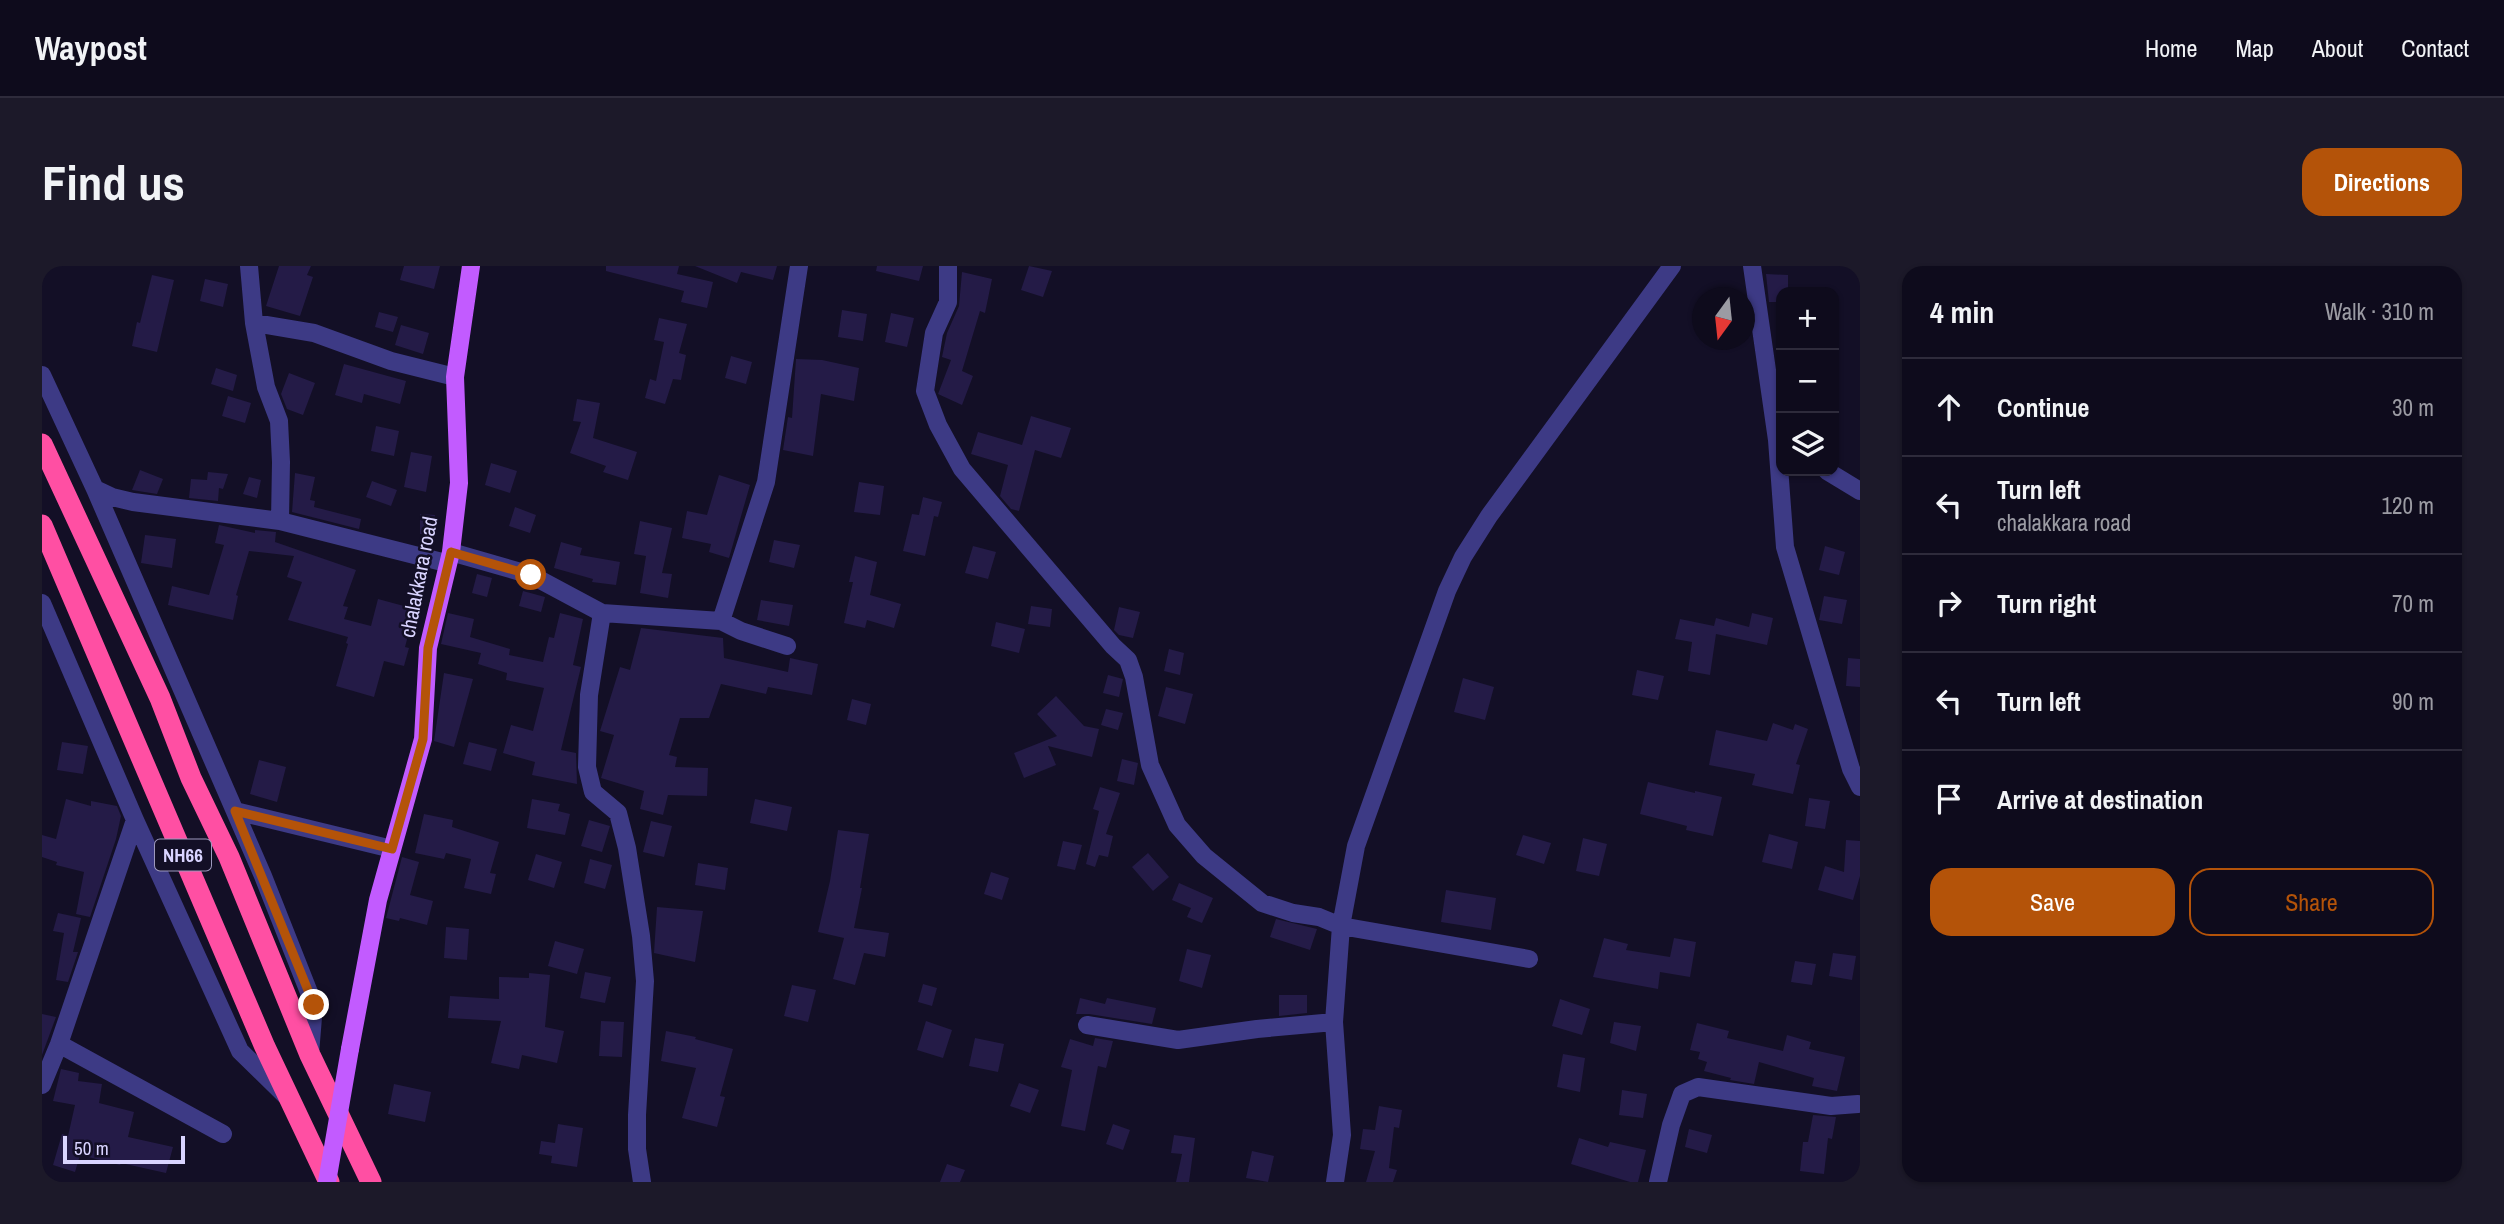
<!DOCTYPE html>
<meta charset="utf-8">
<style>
body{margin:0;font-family:"Archivo Narrow",sans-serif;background:#1c1929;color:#f1f3f6}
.controls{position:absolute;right:21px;top:21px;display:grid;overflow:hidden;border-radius:14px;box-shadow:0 2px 5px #0004}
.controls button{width:63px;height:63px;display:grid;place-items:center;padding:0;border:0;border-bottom:2px solid #2e2b3b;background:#0e0b1c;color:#f1f3f6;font:35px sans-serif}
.compass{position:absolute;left:1650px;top:21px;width:63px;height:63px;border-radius:50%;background:#0e0b1c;box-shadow:0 2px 5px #0004;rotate:195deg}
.scale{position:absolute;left:21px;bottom:18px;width:122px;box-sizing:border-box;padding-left:7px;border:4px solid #d9d4ff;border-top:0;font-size:19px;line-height:24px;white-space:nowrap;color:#d9d4ff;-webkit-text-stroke:5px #130f26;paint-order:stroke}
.stop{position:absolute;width:21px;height:21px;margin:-16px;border:5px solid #b45309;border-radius:50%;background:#fff}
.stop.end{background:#b45309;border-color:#fff;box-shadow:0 2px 7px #0008}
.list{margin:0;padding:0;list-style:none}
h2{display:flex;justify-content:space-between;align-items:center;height:91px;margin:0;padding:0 28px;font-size:30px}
h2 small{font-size:23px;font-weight:400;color:#9b9ba3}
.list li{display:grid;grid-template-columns:46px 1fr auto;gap:21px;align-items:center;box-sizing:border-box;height:98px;padding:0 28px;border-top:2px solid #2e2b3b}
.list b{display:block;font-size:26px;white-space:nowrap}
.list p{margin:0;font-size:23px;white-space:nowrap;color:#9b9ba3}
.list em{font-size:23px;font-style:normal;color:#9b9ba3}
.actions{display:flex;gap:14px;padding:21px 28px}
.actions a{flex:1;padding:16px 0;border:2px solid #b45309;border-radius:21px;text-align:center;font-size:24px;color:#b45309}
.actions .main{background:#b45309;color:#fff}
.icon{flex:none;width:38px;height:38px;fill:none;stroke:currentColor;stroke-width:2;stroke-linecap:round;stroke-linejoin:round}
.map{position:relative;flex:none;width:1818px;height:916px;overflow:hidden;border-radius:21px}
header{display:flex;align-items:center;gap:42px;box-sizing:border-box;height:98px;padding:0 35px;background:#0e0b1c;border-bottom:2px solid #2e2b3b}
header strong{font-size:33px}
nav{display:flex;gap:38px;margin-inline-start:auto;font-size:24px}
.intro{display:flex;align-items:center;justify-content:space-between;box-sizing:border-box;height:168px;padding:0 42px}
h1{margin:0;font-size:49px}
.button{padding:18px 32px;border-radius:21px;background:#b45309;color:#fff;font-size:24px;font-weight:700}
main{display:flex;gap:42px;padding:0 42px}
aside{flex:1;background:#0e0b1c;border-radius:21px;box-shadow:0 2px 5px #0004}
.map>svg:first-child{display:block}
.building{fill:#241b47}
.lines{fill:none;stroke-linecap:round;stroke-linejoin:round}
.minor{stroke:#3d3a85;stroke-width:18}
.major{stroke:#c25bff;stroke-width:18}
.highway{stroke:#ff4fa3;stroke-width:21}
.major-bridge{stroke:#c25bff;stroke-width:18}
.route{stroke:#b45309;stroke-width:9}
.labels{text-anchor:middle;stroke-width:5;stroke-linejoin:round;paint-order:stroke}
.shield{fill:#130f26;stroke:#9e99be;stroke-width:2}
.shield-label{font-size:19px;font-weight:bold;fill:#d9d4ff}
.street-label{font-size:21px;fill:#d9d4ff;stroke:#130f26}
</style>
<header>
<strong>Waypost</strong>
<nav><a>Home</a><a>Map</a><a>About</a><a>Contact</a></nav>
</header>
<div class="intro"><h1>Find us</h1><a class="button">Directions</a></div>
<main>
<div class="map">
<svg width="1818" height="916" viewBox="0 0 1818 916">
<rect width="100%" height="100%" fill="#130f26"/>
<path class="building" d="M 237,0 L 269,0 L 265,9 L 271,11 L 258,50 L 224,40 Z
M 362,0 L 398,0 L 392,23 L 358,14 Z
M 564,0 L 637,0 L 635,8 L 671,16 L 665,42 L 639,36 L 642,25 L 564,5 Z
M 653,0 L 735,0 L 731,14 L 699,6 L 695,17 Z
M 835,0 L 881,0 L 877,15 L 834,5 Z
M 987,0 L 1010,5 L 1001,31 L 979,24 Z
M 920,6 L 950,13 L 943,47 L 938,45 L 920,105 L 931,110 L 920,139 L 896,128 L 909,94 L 900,91 L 905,67 L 917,40 Z
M 1724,8 L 1746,9 L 1746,26 L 1739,26 L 1739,36 L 1727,36 Z
M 110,9 L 132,14 L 115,86 L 90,80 L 95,56 L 98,57 Z
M 163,13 L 186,18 L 181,41 L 158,35 Z
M 800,44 L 825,48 L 821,75 L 796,71 Z
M 337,46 L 356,51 L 351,66 L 333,61 Z
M 849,47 L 872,52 L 865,81 L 843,76 Z
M 617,52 L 645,58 L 637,87 L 644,89 L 639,114 L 631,113 L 623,138 L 603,132 L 608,113 L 614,115 L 622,76 L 612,74 Z
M 359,59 L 387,67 L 381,88 L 353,79 Z
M 689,90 L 710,96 L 704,118 L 683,112 Z
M 754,93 L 780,94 L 817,102 L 812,135 L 779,128 L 771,190 L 741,184 L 746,151 L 750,152 Z
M 302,98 L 364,115 L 358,138 L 322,128 L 320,137 L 293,129 Z
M 174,102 L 195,109 L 191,125 L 169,118 Z
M 247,107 L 273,117 L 261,149 L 245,143 L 239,128 Z
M 186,130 L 209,137 L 203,157 L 180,150 Z
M 535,133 L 558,137 L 551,172 L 595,186 L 586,214 L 561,206 L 564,200 L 528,187 L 539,156 L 531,155 Z
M 989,150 L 1029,162 L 1019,192 L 993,184 L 977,245 L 969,243 L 958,230 L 966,199 L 929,188 L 936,166 L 980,179 Z
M 334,160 L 357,165 L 352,190 L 329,185 Z
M 369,186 L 390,190 L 384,226 L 362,221 Z
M 449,197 L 475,205 L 468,227 L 443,219 Z
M 98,204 L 121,213 L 115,228 L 90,224 Z
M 166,206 L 186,208 L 181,223 L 177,222 L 176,235 L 147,232 L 149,213 L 165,214 Z
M 253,207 L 273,211 L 268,234 L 273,235 L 272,241 L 319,253 L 317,263 L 250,246 Z
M 677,209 L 708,219 L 687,292 L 667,286 L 669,278 L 640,272 L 645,245 L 665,249 Z
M 207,211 L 219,214 L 215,232 L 201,228 Z
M 330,215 L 355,224 L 349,240 L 324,231 Z
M 817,216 L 842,220 L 838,249 L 812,246 Z
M 881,231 L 900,236 L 896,251 L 892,250 L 883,290 L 861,285 L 870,248 L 877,249 Z
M 473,241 L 494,249 L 488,267 L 467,260 Z
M 378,248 L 393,249 L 392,269 L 378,268 Z
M 598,255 L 630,262 L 620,307 L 630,308 L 626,332 L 598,327 L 604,290 L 592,288 Z
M 177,259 L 213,267 L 213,264 L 234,266 L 233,276 L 314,304 L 301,340 L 306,341 L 302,353 L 329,360 L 336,333 L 373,343 L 363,381 L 367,382 L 362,400 L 342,395 L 332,431 L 294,420 L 306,378 L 304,377 L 306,371 L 246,354 L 260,316 L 245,311 L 252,290 L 207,285 L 194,329 L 196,330 L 191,354 L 126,339 L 130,320 L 167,329 L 182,279 L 173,277 Z
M 103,269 L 134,273 L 130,302 L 99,297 Z
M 732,274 L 758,279 L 752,302 L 727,296 Z
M 519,276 L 540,282 L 538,289 L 578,296 L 574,319 L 550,316 L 551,313 L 512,302 Z
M 931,280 L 954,286 L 946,313 L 923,307 Z
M 1783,280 L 1803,286 L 1797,309 L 1777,304 Z
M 813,290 L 835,296 L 828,329 L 859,338 L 852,362 L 825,354 L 823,362 L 802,357 L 811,316 L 807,316 Z
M 435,308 L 450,312 L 445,331 L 430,327 Z
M 481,325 L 503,331 L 499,346 L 477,340 Z
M 1782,330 L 1805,334 L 1800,358 L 1777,354 Z
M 719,334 L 751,339 L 747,360 L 715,354 Z
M 989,340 L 1010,343 L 1008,361 L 986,358 Z
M 1077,341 L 1098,346 L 1091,372 L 1077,369 L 1072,364 Z
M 406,347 L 432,353 L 428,371 L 468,383 L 467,389 L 501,396 L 507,371 L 512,372 L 518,347 L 541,353 L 531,399 L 539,401 L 519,484 L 534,487 L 535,518 L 490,509 L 493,496 L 461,487 L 469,459 L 491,465 L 502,422 L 464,414 L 465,407 L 436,398 L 439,387 L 399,378 Z
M 1710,347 L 1731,352 L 1725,379 L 1674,368 L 1668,409 L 1646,405 L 1650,376 L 1633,373 L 1638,353 L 1672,360 L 1674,352 L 1707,361 Z
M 954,356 L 983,363 L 977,387 L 949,380 Z
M 599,362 L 681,372 L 682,392 L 746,406 L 748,392 L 776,398 L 770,429 L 726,421 L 724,428 L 679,418 L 667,452 L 638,452 L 627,489 L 635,491 L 633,501 L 666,502 L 665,530 L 626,529 L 621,549 L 598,543 L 602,525 L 559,512 L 572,469 L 558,465 L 578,401 L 588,404 Z
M 1127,383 L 1142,387 L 1138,409 L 1122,405 Z
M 1806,392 L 1818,393 L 1818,421 L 1804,420 Z
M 1595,404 L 1622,410 L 1616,434 L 1590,429 Z
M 402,407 L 431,413 L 412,481 L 392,475 Z
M 1066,409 L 1081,413 L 1077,431 L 1061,427 Z
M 1421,412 L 1452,421 L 1443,454 L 1412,446 Z
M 1124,421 L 1151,428 L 1143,458 L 1116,450 Z
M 1014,430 L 1042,460 L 1057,463 L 1050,491 L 1006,480 L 1014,499 L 982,512 L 972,487 L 1015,470 L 995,448 Z
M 810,433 L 829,438 L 824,459 L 805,454 Z
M 1064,443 L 1081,447 L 1076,464 L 1059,459 Z
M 1731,457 L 1751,464 L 1753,458 L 1766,463 L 1754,498 L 1758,499 L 1751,528 L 1710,519 L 1713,508 L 1667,499 L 1674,464 L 1725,475 Z
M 20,476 L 46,480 L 41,508 L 15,504 Z
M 427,476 L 455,483 L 449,505 L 421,498 Z
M 1080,493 L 1096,497 L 1092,519 L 1075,515 Z
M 217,494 L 244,501 L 235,536 L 208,528 Z
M 1606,516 L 1653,527 L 1653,525 L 1680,531 L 1671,570 L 1644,564 L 1645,560 L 1598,548 Z
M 1058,521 L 1078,527 L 1064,568 L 1071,570 L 1066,591 L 1057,589 L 1053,601 L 1044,598 L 1057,545 L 1051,543 Z
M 1767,532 L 1788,535 L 1783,563 L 1763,560 Z
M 24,533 L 49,540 L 49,535 L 75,540 L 79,550 L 74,573 L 48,651 L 34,648 L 42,606 L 14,599 L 15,596 L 0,591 L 0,569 L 14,573 Z
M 490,533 L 518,538 L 516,545 L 528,548 L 523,569 L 485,562 Z
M 713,533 L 750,541 L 745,565 L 708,557 Z
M 382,548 L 411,554 L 410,561 L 457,576 L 448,607 L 454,608 L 449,628 L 422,622 L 429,593 L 404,587 L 402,593 L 373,587 Z
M 547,554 L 568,560 L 560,586 L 539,580 Z
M 609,555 L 630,560 L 622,591 L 601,586 Z
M 796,564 L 827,568 L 818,622 L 820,622 L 812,662 L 847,667 L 843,691 L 822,687 L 813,719 L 791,713 L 802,672 L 776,666 L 788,615 Z
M 1727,568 L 1756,576 L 1750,603 L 1720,596 Z
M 1481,569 L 1509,577 L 1502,598 L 1474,589 Z
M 1541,572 L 1565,578 L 1557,610 L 1534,605 Z
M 1804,574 L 1818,575 L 1818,610 L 1811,634 L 1776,624 L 1783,600 L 1802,606 Z
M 1021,575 L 1040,579 L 1033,604 L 1015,600 Z
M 1106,587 L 1127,611 L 1111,625 L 1090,601 Z
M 494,588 L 520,596 L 512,622 L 486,614 Z
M 360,591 L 377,596 L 368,629 L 391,635 L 385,659 L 358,652 L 357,655 L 344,652 Z
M 548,593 L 570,599 L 563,623 L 542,617 Z
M 656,597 L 686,602 L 683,624 L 653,619 Z
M 949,606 L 967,612 L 960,634 L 942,628 Z
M 1137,617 L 1171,632 L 1160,657 L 1145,651 L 1149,642 L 1130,634 Z
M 1404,624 L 1454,632 L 1449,664 L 1399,656 Z
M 615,641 L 661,645 L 653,696 L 612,687 Z
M 16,647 L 39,652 L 31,686 L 36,686 L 26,716 L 14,714 L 22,667 L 11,665 Z
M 1234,653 L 1275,663 L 1268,684 L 1228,671 Z
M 404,661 L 427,663 L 425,694 L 402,692 Z
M 1562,672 L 1586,678 L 1584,684 L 1628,691 L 1632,672 L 1654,676 L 1648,711 L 1618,706 L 1616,723 L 1551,711 Z
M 513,675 L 542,683 L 535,708 L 506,700 Z
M 1145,683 L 1169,689 L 1160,722 L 1137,715 Z
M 1791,687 L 1814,690 L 1810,714 L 1787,710 Z
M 1753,695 L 1774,698 L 1770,719 L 1749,716 Z
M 543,706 L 569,711 L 563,737 L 538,732 Z
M 487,707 L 508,709 L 503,761 L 522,765 L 515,797 L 480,789 L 477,803 L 449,797 L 459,755 L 406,752 L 408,730 L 457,733 L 457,711 L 487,712 Z
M 881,718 L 895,722 L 890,740 L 876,736 Z
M 750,719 L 774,724 L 766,756 L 742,750 Z
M 1237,729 L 1265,729 L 1265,747 L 1237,750 Z
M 1038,732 L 1063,738 L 1065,732 L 1114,742 L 1110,758 L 1047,748 L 1034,748 Z
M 1518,733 L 1548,743 L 1540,769 L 1510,760 Z
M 0,748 L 14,751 L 0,789 Z
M 559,755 L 582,756 L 580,791 L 557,790 Z
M 884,755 L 910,764 L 901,792 L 875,784 Z
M 1572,756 L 1599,760 L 1594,785 L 1568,777 Z
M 1655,757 L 1687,765 L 1685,772 L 1741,785 L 1745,769 L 1769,776 L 1767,783 L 1803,791 L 1795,825 L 1770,820 L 1772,812 L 1717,796 L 1712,818 L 1688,814 L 1689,812 L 1662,805 L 1665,796 L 1656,793 L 1658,786 L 1648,784 Z
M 624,765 L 654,771 L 653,773 L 691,783 L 678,830 L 683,831 L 675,861 L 640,852 L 654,802 L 619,795 Z
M 933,772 L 962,778 L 956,806 L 927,800 Z
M 1053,772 L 1071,775 L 1064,802 L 1056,800 L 1043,865 L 1019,860 L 1030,804 L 1019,801 L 1028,773 L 1051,780 Z
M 1521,788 L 1543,792 L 1538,826 L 1515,821 Z
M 19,803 L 37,807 L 36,815 L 60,818 L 57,837 L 92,846 L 86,871 L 131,881 L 124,907 L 79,897 L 78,899 L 38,889 L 33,906 L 11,899 L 20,868 L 26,870 L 33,839 L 11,835 Z
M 977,817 L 997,824 L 988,847 L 968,840 Z
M 352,818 L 389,826 L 383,856 L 346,848 Z
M 1580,824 L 1605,828 L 1601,852 L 1577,849 Z
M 1337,840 L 1360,844 L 1357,862 L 1352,861 L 1347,902 L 1355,904 L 1351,916 L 1324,916 L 1333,885 L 1318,883 L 1321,863 L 1333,864 Z
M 1771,849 L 1794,851 L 1790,873 L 1786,872 L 1782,908 L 1758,905 L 1761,876 L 1766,876 Z
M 516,858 L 541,862 L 535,901 L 509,897 L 510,890 L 497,888 L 499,875 L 513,877 Z
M 1071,858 L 1088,864 L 1081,884 L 1064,878 Z
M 1647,863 L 1670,869 L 1665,887 L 1643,881 Z
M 1132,869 L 1153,872 L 1147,916 L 1134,916 L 1140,888 L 1129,887 Z
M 1537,872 L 1566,881 L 1568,876 L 1604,884 L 1596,916 L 1588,916 L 1529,898 Z
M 1210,885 L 1232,890 L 1226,916 L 1204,912 Z
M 905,898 L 923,904 L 918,916 L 898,916 Z"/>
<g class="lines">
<path class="minor" d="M 207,0 L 212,57 L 224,121 L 237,155 L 239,196 L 238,255 L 404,297
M 906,0 L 906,36 L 892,67 L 883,125 L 896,159 L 920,203 L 1071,380 L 1086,394 L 1092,411 L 1108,499 L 1135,559 L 1162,590 L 1220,637 L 1251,647 L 1277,651 L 1299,660 L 1487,693
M 1710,0 L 1735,174 L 1743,281 L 1809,503 L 1818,521
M 212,57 L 272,67 L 349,95 L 413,111
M 0,109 L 53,223 L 221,610 L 272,739 L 268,788
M 1785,205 L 1818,225
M 53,223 L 70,231 L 91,236 L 238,255
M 409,286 L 489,309 L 560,347 L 547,429 L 545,501 L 551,526 L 576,547 L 585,582 L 599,670 L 603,715 L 595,849 L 595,883 L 600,916
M 0,337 L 93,554 L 198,785 L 243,829
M 560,347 L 679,355 L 699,365 L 745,380
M 679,355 L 724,216 L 757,0
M 193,545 L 350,583
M 1045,759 L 1136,774 L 1215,763 L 1292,756
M 17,778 L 181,868
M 0,819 L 17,778 L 93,554
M 1293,916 L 1300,869 L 1292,756 L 1299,660 L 1314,580 L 1405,325 L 1421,291 L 1447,250 L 1630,0
M 1616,916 L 1629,859 L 1640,828 L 1656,821 L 1789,840 L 1816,838"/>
<path class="major" d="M 308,783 L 336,634 L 381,473 L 386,382 L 409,286 L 417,217 L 413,111 L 429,0"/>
<path class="highway" d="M 0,178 L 118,432 L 149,512 L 187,591 L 268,789 L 329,916
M 0,259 L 223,781 L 287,916"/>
<path class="major-bridge" d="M 285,916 L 308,783"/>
</g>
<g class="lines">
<path class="route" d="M 272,739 L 193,545 L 350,583 L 381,473 L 386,382 L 409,286 L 489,309"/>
</g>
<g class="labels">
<rect class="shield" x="113" y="573.5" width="56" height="31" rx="5"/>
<g class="shield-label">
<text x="141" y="596">NH66</text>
</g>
<g class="street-label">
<text transform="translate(377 311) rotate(-79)" y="7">chalakkara road</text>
</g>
</g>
</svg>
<div class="controls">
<button>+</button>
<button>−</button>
<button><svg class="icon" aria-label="layers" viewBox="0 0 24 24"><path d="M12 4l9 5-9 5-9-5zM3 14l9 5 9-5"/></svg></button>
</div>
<svg class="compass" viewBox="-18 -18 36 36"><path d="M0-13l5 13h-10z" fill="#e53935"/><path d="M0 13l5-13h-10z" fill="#9b9ba3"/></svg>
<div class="scale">50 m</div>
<div class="stop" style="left:489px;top:309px"></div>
<div class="stop end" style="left:272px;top:739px"></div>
</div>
<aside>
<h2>4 min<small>Walk · 310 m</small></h2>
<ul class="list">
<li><svg class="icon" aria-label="ahead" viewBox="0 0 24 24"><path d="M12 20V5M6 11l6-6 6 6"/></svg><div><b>Continue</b></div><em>30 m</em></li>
<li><svg class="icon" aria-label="left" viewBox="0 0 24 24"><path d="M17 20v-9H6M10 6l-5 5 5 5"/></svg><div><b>Turn left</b><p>chalakkara road</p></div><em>120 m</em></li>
<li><svg class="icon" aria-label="right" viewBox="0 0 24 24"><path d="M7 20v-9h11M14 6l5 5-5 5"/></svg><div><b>Turn right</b></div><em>70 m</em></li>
<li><svg class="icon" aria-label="left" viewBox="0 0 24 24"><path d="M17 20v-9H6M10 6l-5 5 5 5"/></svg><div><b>Turn left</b></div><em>90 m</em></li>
<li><svg class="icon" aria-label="arrive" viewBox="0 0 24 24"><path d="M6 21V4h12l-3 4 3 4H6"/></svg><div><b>Arrive at destination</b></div></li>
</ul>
<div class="actions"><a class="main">Save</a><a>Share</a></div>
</aside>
</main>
